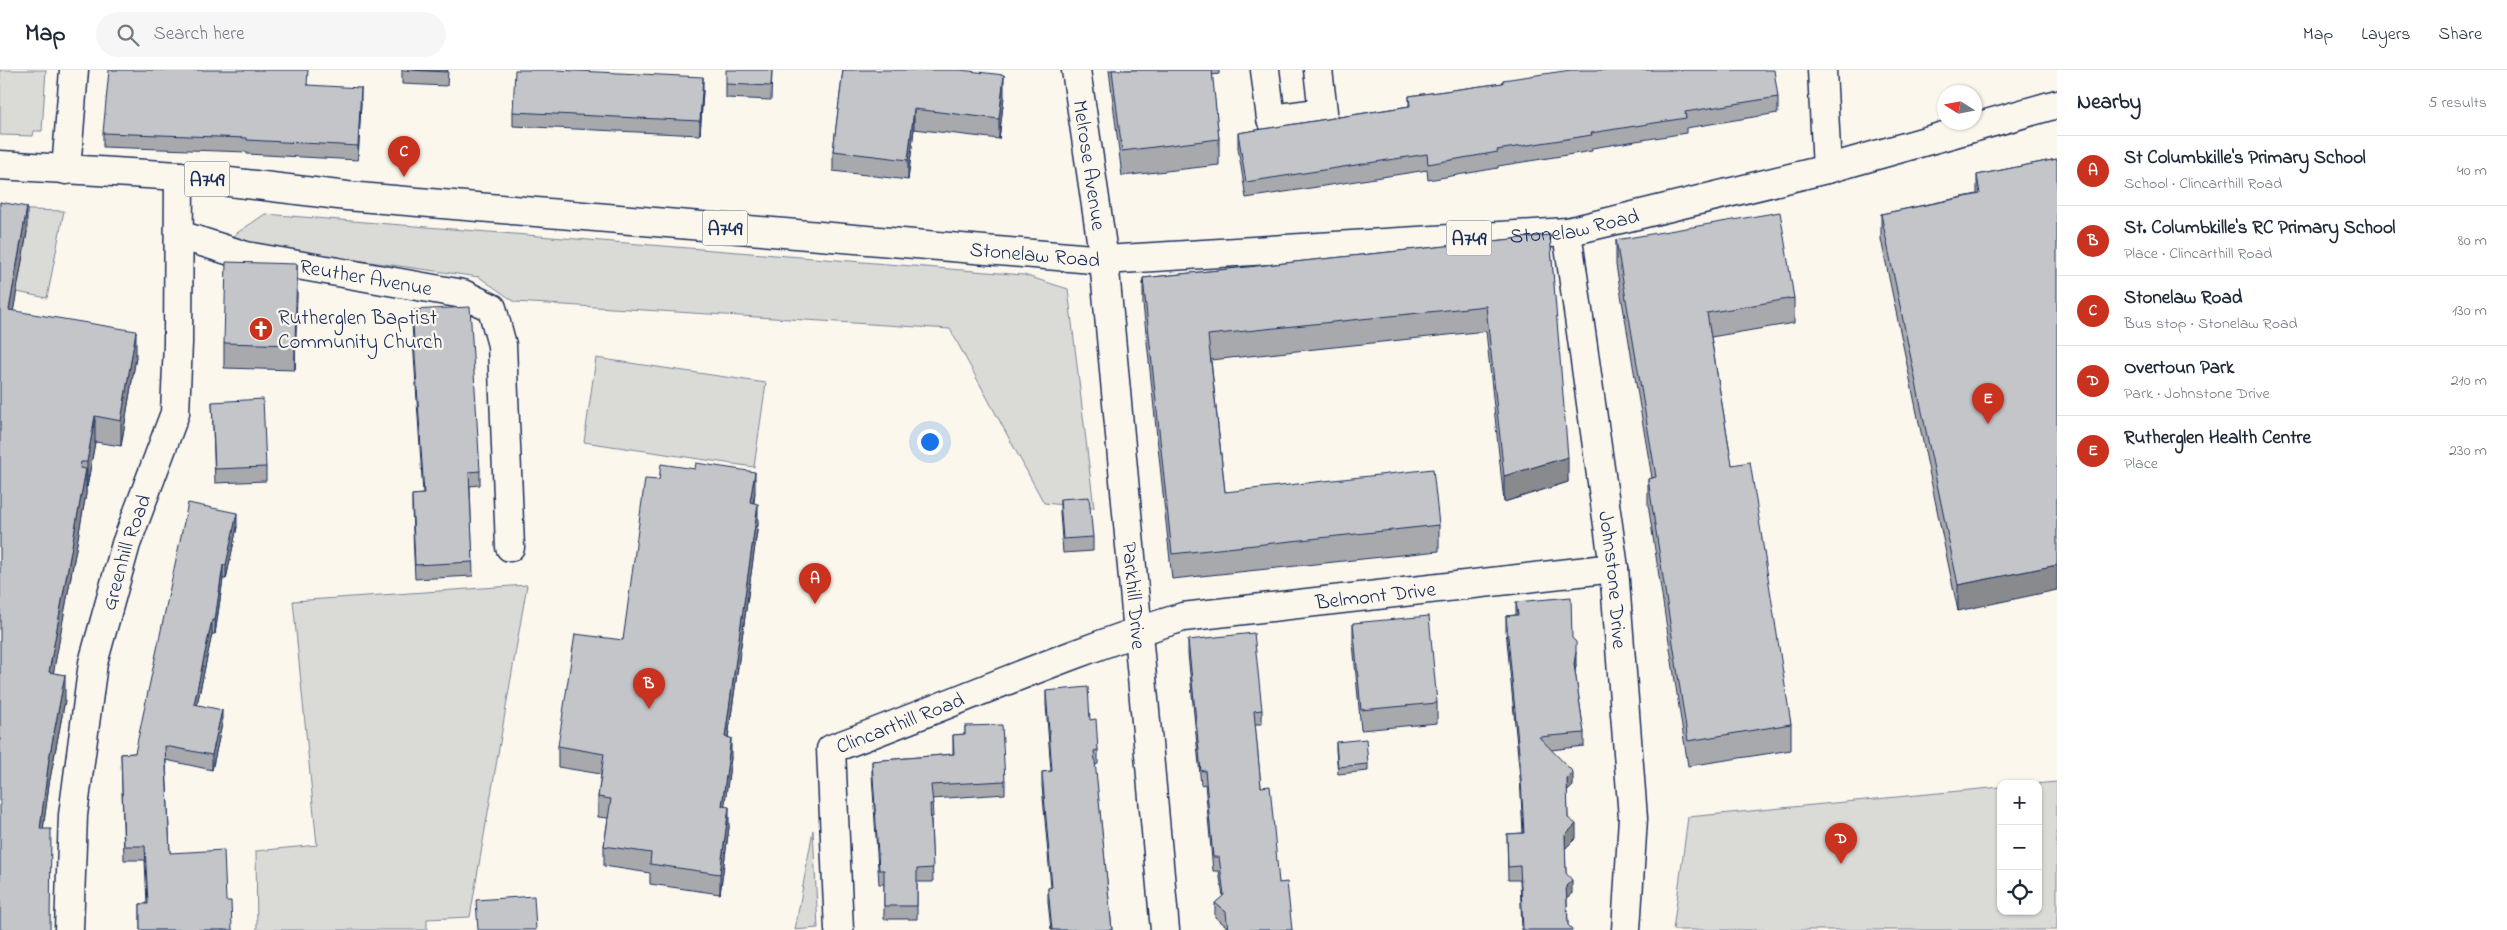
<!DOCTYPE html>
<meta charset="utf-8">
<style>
body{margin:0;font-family:"Indie Flower",sans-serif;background:#f6f6f7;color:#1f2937}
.controls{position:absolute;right:15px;bottom:15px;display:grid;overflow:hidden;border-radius:10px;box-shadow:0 1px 4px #0004}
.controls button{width:45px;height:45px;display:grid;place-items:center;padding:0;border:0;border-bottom:1px solid #e0e1e3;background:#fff;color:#1f2937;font:25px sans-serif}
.compass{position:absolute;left:1937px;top:15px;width:45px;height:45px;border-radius:50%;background:#fff;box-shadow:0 1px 4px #0004;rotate:281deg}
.you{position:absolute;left:929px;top:371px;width:18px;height:18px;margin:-12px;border:4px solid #fff;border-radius:50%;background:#1a73e8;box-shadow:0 0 0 8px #1a73e833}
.badge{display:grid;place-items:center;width:32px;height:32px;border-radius:50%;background:#c8321e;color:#fff;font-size:16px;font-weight:700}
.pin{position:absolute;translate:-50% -41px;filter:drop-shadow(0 1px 2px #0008)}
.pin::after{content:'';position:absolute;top:26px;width:18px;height:15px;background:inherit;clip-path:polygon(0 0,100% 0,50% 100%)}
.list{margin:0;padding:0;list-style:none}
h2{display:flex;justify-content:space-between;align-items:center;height:65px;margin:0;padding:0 20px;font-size:21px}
h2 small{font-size:16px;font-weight:400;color:#747a83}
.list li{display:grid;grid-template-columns:32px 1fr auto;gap:15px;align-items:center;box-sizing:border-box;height:70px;padding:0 20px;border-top:1px solid #e0e1e3}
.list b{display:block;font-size:19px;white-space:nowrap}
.list p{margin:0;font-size:16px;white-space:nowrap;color:#747a83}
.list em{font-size:16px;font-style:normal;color:#747a83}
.icon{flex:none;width:28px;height:28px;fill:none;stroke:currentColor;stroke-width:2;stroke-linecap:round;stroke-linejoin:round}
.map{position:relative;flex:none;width:2057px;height:860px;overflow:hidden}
header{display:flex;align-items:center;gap:30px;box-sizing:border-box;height:70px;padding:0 25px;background:#fff;border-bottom:1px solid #e0e1e3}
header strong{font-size:24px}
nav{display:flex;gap:28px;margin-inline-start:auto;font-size:18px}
.search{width:350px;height:45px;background:#f6f6f7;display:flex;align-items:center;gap:12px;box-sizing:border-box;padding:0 18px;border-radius:28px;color:#747a83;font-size:19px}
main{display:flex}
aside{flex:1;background:#fff}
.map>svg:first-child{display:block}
.green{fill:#dadad7;stroke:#7a849a}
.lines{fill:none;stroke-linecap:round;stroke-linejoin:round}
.street-casing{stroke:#1b2f5e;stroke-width:31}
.primary-casing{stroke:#1b2f5e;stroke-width:31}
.street{stroke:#fbf7ec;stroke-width:28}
.primary{stroke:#fbf7ec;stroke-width:28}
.wall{fill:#a8a9ad;stroke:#1b2f5e}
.shaded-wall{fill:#888a8d;stroke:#1b2f5e}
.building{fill:#c3c5c9;stroke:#1b2f5e}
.labels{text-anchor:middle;stroke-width:4.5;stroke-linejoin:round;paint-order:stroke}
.shield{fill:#fbf7ec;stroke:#5e6b89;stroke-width:1}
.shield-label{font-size:20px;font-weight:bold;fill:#1b2f5e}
.street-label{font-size:21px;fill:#1b2f5e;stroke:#fbf7ec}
.poi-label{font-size:21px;fill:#1b2f5e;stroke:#fbf7ec;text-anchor:start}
</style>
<header>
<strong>Map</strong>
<div class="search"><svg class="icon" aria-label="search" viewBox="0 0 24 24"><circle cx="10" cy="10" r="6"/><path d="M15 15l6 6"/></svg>Search here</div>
<nav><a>Map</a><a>Layers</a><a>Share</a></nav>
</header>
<main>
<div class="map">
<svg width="2057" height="860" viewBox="0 0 2057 860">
<rect width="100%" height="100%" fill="#fbf7ec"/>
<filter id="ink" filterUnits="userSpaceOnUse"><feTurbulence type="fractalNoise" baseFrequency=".02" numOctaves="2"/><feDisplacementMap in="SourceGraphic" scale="10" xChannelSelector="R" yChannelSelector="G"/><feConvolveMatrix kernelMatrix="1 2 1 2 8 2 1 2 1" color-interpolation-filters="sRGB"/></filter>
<g filter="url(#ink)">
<path class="green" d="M 0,0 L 46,0 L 42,61 L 34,61 L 33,66 L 0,65 Z
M 0,139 L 64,141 L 47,228 L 17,222 Z
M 265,144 L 1024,205 L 1068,219 L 1094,438 L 1044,433 L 950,259 L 515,232 L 479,207 L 247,175 L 234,165 Z
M 596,288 L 766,313 L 754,397 L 584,372 Z
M 527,515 L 470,847 L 427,849 L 427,860 L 257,860 L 256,781 L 317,775 L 293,531 Z
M 2057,712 L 2057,860 L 1673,860 L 1688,747 L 2001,717 L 2001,841 L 2038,841 L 2038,714 L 2033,714 Z
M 813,760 L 818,858 L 795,860 Z"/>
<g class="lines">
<g class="street-casing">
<g id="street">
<path id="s1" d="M 1076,0 L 1104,190 L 1165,860"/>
<path d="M 1265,0 L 1271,49 L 1323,42 L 1318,0"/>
<path d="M 1822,0 L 1827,99"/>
<path d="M 66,100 L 74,0"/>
<path id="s2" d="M 1567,162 L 1614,498 L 1633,748 L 1626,860"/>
<path id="s3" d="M 180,165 L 246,186 L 463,224 L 492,238 L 502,275 L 510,477"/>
<path id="s4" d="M 69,860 L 73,745 L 93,593 L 126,474 L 175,343 L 178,273 L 179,106"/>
<path id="s5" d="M 839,860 L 831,679 C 949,636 1063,584 1183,547 L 1614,498"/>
</g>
</g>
<g class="primary-casing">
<g id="primary">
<path id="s6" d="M 0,95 L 179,106 L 347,126 L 1104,190 L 1567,162 L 1827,99 L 2057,34"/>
</g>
</g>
<use href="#street" class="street"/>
<use href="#primary" class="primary"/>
</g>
<path class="wall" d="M 402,0 L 448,0 L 447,16 L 402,14 Z
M 772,0 L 771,30 L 726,28 L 726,14 Z
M 843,0 L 1004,26 L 999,69 L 914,59 L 908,110 L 833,101 L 833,81 Z
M 1109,0 L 1219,0 L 1219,4 L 1212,5 L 1219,69 L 1219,95 L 1122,106 Z
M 1503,10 L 1778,27 L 1778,43 L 1686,58 L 1686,63 L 1592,78 L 1592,81 L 1498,96 L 1498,98 L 1428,110 L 1427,100 L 1246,128 L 1238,78 L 1238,63 L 1409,36 L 1409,26 L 1503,13 Z
M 308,15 L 361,32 L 358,90 L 247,84 L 247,82 L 103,77 L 103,63 Z
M 703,21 L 700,65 L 513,56 L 513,42 Z
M 2057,89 L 1958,541 L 1881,169 L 1881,144 L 1977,124 L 1977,105 Z
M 0,132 L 27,162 L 13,241 L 136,287 L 121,376 L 95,372 L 87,417 L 86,417 L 86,424 L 53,603 L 65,630 L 49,714 L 43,759 Z
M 1550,165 L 1568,412 L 1504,432 L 1486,261 L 1211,290 L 1225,422 L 1439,455 L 1439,481 L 1172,509 L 1143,234 L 1143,208 Z
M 1616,170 L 1794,228 L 1794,253 L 1711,267 L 1732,395 L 1791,654 L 1791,680 L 1688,696 L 1648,434 L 1648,409 L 1652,408 L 1616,195 Z
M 297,220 L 295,300 L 224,298 L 224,273 Z
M 412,240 L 480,401 L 480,415 L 470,416 L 473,506 L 415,509 L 412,439 L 412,425 L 423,424 L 412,254 Z
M 212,332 L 266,397 L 266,411 L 215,413 Z
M 659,410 L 755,422 L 754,433 L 758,454 L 728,668 L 731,688 L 724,737 L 729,757 L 720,824 L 650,814 L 650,803 L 604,796 L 604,776 L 608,748 L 598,747 L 598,727 L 601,704 L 558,697 L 558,676 L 623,570 Z
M 1060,429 L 1093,467 L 1093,481 L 1063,483 L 1060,443 Z
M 237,457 L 226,509 L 223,509 L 215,564 L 212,564 L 197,635 L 222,654 L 212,700 L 166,690 L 170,783 L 226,831 L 232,860 L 140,860 L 140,834 L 147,834 L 145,790 L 124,790 L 121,684 L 135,683 Z
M 1516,532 L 1572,568 L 1576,596 L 1575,601 L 1584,663 L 1584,676 L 1551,680 L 1573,716 L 1567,721 L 1568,748 L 1576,768 L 1565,778 L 1566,803 L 1572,823 L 1567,829 L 1568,855 L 1573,860 L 1522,860 L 1520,810 L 1508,810 L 1507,764 L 1523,763 L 1520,707 L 1506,560 L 1506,546 L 1516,545 Z
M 1353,553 L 1437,633 L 1437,653 L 1361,660 L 1353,573 Z
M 1188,570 L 1262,640 L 1262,654 L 1255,654 L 1261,717 L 1279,813 L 1292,860 L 1227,860 L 1226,856 L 1215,847 L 1215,833 L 1223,827 L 1219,801 L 1213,801 L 1205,714 L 1201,715 L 1188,584 Z
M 1046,621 L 1090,650 L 1098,680 L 1098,694 L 1095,695 L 1112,860 L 1051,860 L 1048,832 L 1048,818 L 1051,818 L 1042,716 L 1042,702 L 1051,701 L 1046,635 Z
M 965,656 L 1005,711 L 1005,724 L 932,729 L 933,747 L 931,747 L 933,812 L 917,812 L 917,849 L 884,849 L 884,814 L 879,814 L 872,705 L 872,691 L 953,684 L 953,665 L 965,664 Z
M 1336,672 L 1368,694 L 1368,701 L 1338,704 L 1336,680 Z"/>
<path class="shaded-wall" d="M 1004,5 L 1004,26 L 999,69 L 999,49 Z
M 703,7 L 703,21 L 700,65 L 700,51 Z
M 361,18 L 361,32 L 358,90 L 358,76 Z
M 914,39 L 914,59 L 908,110 L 908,90 Z
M 27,137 L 27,162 L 9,266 L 9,240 Z
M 297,194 L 297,220 L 295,300 L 295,275 Z
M 136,261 L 136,287 L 121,376 L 121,351 Z
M 95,346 L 95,372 L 87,417 L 87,392 Z
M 1568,387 L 1568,412 L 1504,432 L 1504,406 Z
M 86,399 L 86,424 L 49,627 L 49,602 Z
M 755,402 L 755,422 L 750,453 L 750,432 Z
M 758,434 L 758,454 L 725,688 L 725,667 Z
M 237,443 L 237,457 L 226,509 L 226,495 Z
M 223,495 L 223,509 L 215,564 L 215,550 Z
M 2057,495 L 2057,520 L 1958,541 L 1958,515 Z
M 212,550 L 212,564 L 194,648 L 194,634 Z
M 1576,582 L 1576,596 L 1574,607 L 1574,594 Z
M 65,605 L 65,630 L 49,714 L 40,784 L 40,759 L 49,689 Z
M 222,640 L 222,654 L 212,700 L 212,685 Z
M 731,668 L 731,688 L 722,756 L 722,736 Z
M 1573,702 L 1573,716 L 1567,722 L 1567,708 Z
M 729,737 L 729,757 L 720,824 L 720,804 Z
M 1576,754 L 1576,768 L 1565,779 L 1565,765 Z
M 1572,810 L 1572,823 L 1566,830 L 1566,816 Z"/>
<path class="building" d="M 109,0 L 308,0 L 307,15 L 361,18 L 358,76 L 247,70 L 247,68 L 103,63 Z
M 407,0 L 447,0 L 447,2 Z
M 515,0 L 556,0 L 703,7 L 700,51 L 513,42 Z
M 726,0 L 772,0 L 771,16 L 726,14 Z
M 843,0 L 960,0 L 1004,5 L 999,49 L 914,39 L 908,90 L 833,81 Z
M 1112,0 L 1212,0 L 1219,69 L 1122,81 Z
M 1571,0 L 1774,0 L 1778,27 L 1685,42 L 1686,48 L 1591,63 L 1592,65 L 1497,80 L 1498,82 L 1428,94 L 1427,84 L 1246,112 L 1238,63 L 1410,36 L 1409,26 L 1503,13 L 1503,10 Z
M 2057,89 L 2057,495 L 1958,515 L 1881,144 L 1980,124 L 1977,105 Z
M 0,132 L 27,137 L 9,240 L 136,261 L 121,351 L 95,346 L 87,392 L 81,392 L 80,398 L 86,399 L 49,602 L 65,605 L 49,689 L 40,759 L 51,759 L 50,860 L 0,860 Z
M 1780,142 L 1794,228 L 1707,243 L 1732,395 L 1750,392 L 1791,654 L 1688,671 L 1648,409 L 1656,407 L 1616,170 Z
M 1550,165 L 1568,387 L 1504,406 L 1486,236 L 1208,265 L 1225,422 L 1433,399 L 1439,455 L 1172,484 L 1143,208 Z
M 226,192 L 297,194 L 295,275 L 224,273 Z
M 470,237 L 480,401 L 469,402 L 473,492 L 415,495 L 412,425 L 424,424 L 412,240 Z
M 263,329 L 266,397 L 215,399 L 212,332 Z
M 696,393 L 755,402 L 750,432 L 758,434 L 725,667 L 731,668 L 722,736 L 729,737 L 720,804 L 650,794 L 651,783 L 604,776 L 611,729 L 598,727 L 604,684 L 558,676 L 575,564 L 623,570 L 645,409 L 659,410 L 661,394 L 695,399 Z
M 1089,427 L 1093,467 L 1063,469 L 1060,429 Z
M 188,433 L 237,443 L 226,495 L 223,495 L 215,550 L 212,550 L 194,634 L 222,640 L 212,685 L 165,676 L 170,783 L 224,780 L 226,831 L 231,831 L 232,860 L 140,860 L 140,834 L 148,834 L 145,776 L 124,776 L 121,684 L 135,683 Z
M 1571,527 L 1572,568 L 1576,572 L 1576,582 L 1574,594 L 1584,663 L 1539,667 L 1573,702 L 1567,708 L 1568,748 L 1576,754 L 1565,765 L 1566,803 L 1572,810 L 1566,816 L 1568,855 L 1573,860 L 1523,860 L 1520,796 L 1508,797 L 1507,764 L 1524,763 L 1520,693 L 1506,546 L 1518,545 L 1516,532 Z
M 1429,546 L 1437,633 L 1361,640 L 1353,553 Z
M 1254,563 L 1262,640 L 1254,641 L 1261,717 L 1270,716 L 1279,813 L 1287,812 L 1292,860 L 1228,860 L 1226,842 L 1215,833 L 1224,825 L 1219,787 L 1213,787 L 1205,700 L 1201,701 L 1188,570 Z
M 1088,617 L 1090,650 L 1096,649 L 1098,680 L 1094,681 L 1112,860 L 1052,860 L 1048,818 L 1052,817 L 1042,702 L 1052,701 L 1046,621 Z
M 1002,655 L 1005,711 L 931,715 L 933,734 L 930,734 L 933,798 L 917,799 L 917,836 L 884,836 L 884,800 L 879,800 L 872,691 L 954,684 L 953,665 L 965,664 L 965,656 Z
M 1366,669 L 1368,694 L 1338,697 L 1336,672 Z
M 534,826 L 536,860 L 478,860 L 476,830 Z"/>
</g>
<defs>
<g id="church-disc" transform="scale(1.25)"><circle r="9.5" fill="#c8321e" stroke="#fbf7ec"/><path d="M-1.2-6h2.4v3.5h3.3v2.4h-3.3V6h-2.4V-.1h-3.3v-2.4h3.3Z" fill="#fff"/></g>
</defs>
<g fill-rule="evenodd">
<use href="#church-disc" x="261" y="259"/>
</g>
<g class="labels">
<g class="shield">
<rect x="184.5" y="91.5" width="45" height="35" rx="4"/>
<rect x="702.5" y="140.5" width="45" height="35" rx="4"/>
<rect x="1446.5" y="150.5" width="45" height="35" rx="4"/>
</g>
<g class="shield-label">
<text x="207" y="116">A749</text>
<text x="725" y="165">A749</text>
<text x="1469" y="175">A749</text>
</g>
<g class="street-label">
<text dy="7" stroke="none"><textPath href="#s1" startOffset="96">Melrose Avenue</textPath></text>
<text dy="7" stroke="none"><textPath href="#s6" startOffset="1580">Stonelaw Road</textPath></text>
<text dy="7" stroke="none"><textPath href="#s6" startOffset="1039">Stonelaw Road</textPath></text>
<text dy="7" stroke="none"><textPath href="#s3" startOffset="191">Reuther Avenue</textPath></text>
<text dy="7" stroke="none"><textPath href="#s4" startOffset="384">Greenhill Road</textPath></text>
<text dy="7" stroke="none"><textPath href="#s2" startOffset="351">Johnstone Drive</textPath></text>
<text dy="7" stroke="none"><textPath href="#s1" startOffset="529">Parkhill Drive</textPath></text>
<text dy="7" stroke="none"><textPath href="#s5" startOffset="751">Belmont Drive</textPath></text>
<text dy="7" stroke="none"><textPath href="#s5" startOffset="255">Clincarthill Road</textPath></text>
</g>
<g class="poi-label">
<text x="278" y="254">Rutherglen Baptist<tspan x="278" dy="24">Community Church</tspan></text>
</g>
</g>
</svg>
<div class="controls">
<button>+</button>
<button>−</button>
<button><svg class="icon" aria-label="locate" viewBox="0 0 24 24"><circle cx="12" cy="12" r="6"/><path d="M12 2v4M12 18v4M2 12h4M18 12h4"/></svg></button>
</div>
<svg class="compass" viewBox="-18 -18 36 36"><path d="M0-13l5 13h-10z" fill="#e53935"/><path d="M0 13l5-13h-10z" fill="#747a83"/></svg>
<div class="you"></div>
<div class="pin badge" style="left:815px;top:534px">A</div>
<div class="pin badge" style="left:649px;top:639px">B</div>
<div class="pin badge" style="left:404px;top:107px">C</div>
<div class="pin badge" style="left:1841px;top:794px">D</div>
<div class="pin badge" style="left:1988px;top:354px">E</div>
</div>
<aside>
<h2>Nearby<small>5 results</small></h2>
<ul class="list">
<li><span class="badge">A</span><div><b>St Columbkille's Primary School</b><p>School · Clincarthill Road</p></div><em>40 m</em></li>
<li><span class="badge">B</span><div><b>St. Columbkille's RC Primary School</b><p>Place · Clincarthill Road</p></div><em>80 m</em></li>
<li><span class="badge">C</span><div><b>Stonelaw Road</b><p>Bus stop · Stonelaw Road</p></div><em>130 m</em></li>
<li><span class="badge">D</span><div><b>Overtoun Park</b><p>Park · Johnstone Drive</p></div><em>210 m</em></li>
<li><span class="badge">E</span><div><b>Rutherglen Health Centre</b><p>Place</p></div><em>230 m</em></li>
</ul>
</aside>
</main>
